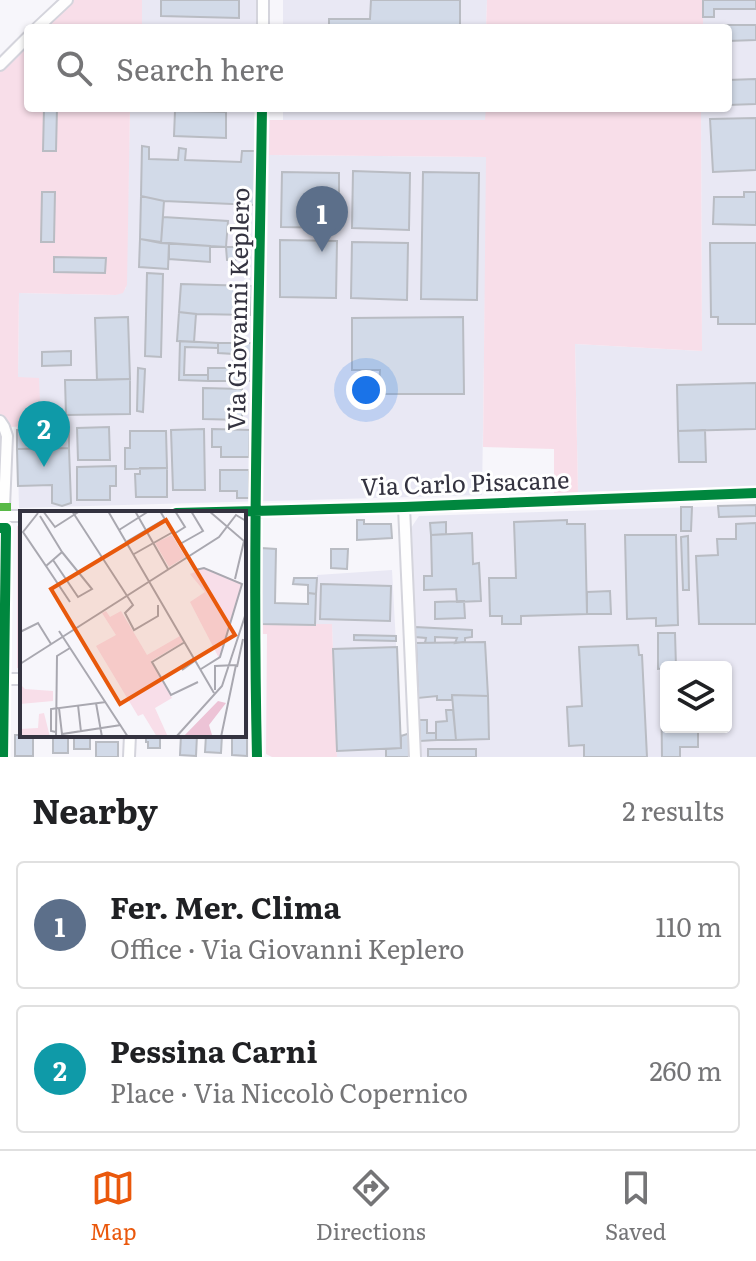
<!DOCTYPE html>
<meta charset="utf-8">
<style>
body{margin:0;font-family:Literata,serif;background:#f2f2f2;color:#202124}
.controls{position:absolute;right:24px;bottom:24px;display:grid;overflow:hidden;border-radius:8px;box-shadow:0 2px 6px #0004}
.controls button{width:72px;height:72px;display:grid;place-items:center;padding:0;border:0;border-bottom:2px solid #e0e0e0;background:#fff;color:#202124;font:40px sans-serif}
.you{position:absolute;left:366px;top:390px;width:28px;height:28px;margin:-20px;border:6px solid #fff;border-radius:50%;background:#1a73e8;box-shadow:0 0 0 12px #1a73e833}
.badge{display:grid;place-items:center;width:52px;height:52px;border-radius:50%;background:#ea580c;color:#fff;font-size:26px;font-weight:700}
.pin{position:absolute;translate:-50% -66px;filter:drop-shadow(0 2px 4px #0008)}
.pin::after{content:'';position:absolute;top:42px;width:28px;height:24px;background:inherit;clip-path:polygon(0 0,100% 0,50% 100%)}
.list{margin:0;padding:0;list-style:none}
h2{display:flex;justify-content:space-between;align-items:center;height:104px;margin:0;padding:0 32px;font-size:34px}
h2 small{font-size:26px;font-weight:400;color:#757577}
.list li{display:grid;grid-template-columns:52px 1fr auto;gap:24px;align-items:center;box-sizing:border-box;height:128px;margin:0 16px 16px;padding:0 16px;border:2px solid #e0e0e0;border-radius:8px}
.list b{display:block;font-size:30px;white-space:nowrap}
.list p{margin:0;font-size:26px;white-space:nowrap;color:#757577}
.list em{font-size:26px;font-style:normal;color:#757577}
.icon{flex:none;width:44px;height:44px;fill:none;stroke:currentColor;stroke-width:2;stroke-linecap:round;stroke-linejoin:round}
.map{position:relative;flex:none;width:756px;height:757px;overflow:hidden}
.search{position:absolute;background:#fff;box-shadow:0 2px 6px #0004;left:24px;right:24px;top:24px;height:88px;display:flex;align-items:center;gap:20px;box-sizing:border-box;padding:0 28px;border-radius:8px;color:#757577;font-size:30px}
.sheet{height:392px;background:#fff}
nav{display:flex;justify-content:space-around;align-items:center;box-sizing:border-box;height:112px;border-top:2px solid #e0e0e0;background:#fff;font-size:22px;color:#757577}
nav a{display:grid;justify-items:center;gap:4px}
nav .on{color:#ea580c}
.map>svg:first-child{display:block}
.built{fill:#e9e8f4;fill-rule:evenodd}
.green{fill:#f8dee9}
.building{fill:#d2dae8;stroke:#b9bcc3;stroke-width:2}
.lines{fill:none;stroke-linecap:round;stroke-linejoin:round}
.minor-casing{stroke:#d4d4dc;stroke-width:14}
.minor{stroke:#fefefe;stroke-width:10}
.quiet{stroke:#58b947;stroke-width:8;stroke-dasharray:16 8;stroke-linecap:butt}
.cycleway-casing{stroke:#fff;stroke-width:15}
.cycleway{stroke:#00873e;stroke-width:10}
.labels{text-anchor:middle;stroke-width:6;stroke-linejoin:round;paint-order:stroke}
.street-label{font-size:24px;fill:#343340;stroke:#fff}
.inset-road{fill:none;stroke:#a9a8b0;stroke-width:2}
.view{fill:#e8590c;fill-opacity:0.15;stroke:#e8590c;stroke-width:4}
.inset-edge{fill:none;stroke:#343340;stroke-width:4}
</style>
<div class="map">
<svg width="756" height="757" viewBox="0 0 756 757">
<rect width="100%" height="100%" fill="#f7f6fb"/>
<path class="built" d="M 142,0 L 263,0 L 263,28 L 142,28 Z
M 283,0 L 487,0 L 486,28 L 283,28 Z
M 703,0 L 756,0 L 756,487 L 578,492 L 575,344 L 702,351 L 701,108 L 728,108 L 728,28 L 703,28 Z
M 130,108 L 262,108 L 262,120 L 270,120 L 270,155 L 487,157 L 482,495 L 19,508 L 17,427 L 41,425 L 18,378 L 19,293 L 116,295 L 126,288 Z
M 283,108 L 486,108 L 486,120 L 283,120 Z
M 756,505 L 756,757 L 420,757 L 411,528 L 419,516 ZM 666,667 L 726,667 L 726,727 L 666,727 Z
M 392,570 L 401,735 L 410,733 L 411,757 L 337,757 L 332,625 L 315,625 L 317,575 Z"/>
<path class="green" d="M 67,0 L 142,0 L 142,28 L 37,28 Z
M 487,0 L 703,0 L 703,28 L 486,28 Z
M 28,37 L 28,108 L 130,108 L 127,285 L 123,293 L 116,295 L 19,293 L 18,377 L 39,378 L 41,426 L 4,427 L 0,421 L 0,65 Z
M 486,108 L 701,108 L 702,351 L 575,344 L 578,492 L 554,493 L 554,449 L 483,447 L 486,157 L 269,155 L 270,120 L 485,120 Z
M 22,525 L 22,668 L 17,668 L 17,526 Z
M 262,624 L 332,624 L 337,757 L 272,757 L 266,754 L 267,634 L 262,634 Z"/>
<path class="building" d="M 161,0 L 239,0 L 239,18 L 161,16 Z
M 371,0 L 460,0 L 460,28 L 329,28 L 329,19 L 370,19 Z
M 703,0 L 756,0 L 756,9 L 714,9 L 714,17 L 703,17 Z
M 708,25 L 756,25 L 756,40 L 728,41 L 728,28 L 708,28 Z
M 756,79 L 756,104 L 728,105 L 728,80 Z
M 44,108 L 57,108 L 56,151 L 43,151 Z
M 175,108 L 226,108 L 226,112 L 175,111 Z
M 175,111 L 226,112 L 226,138 L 174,136 Z
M 756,118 L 756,170 L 713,172 L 710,119 Z
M 142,146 L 149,147 L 149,159 L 178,160 L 179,148 L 186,149 L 185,160 L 241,162 L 242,151 L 255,151 L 254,205 L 164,201 L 141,196 Z
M 353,171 L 410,173 L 409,230 L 352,228 Z
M 282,172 L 339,173 L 339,228 L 281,227 Z
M 423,172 L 479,173 L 477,300 L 421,299 Z
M 42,192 L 55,192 L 54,242 L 41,242 Z
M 744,192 L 756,192 L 756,225 L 713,224 L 714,197 L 744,197 Z
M 141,196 L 164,201 L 161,243 L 140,239 Z
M 163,217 L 228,221 L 226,247 L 161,243 Z
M 140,239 L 169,243 L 168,269 L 139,267 Z
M 280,240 L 337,241 L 336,298 L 280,297 Z
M 352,242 L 408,243 L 407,300 L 351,298 Z
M 169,243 L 210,246 L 210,262 L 169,259 Z
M 710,243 L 756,243 L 756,324 L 718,324 L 718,317 L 711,317 Z
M 226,247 L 242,247 L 242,259 L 227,260 Z
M 54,257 L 106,258 L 105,273 L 54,272 Z
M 147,273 L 163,274 L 161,357 L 145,356 Z
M 181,284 L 252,286 L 251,315 L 196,314 L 179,312 Z
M 179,312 L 196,314 L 194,342 L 177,341 Z
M 128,317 L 130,379 L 97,380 L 95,318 Z
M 463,317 L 464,394 L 379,394 L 380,370 L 352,370 L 352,318 Z
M 180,341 L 218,343 L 218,348 L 185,347 L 184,375 L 208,375 L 208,381 L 179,380 Z
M 218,343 L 252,343 L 251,381 L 208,381 L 208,368 L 233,368 L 234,354 L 218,353 Z
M 71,351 L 71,365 L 42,366 L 42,352 Z
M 138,368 L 145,369 L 143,412 L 137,411 Z
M 130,379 L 130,414 L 66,415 L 65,380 Z
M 756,383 L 756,429 L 678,431 L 677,385 Z
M 203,388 L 242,389 L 242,420 L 203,419 Z
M 109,427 L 110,460 L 78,460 L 77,428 Z
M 69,428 L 69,448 L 17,449 L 17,430 Z
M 204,429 L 205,490 L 173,490 L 171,430 Z
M 212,429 L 250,430 L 249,457 L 221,457 L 221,447 L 212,447 Z
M 705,430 L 706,462 L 679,462 L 678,431 Z
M 130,431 L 166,431 L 167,468 L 125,469 L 125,448 L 130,448 Z
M 69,448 L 71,503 L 62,506 L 52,503 L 52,485 L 18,486 L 17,449 Z
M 116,466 L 116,486 L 110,486 L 110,500 L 77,500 L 77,467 Z
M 140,468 L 167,468 L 167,497 L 136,497 L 135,474 L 140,474 Z
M 220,470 L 249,470 L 249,498 L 237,498 L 237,491 L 220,491 Z
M 756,505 L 756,516 L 719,517 L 718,506 Z
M 681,507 L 692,507 L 691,531 L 681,531 Z
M 357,520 L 364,520 L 364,524 L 391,524 L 392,538 L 357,540 Z
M 567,520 L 567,524 L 585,524 L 587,614 L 521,616 L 521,624 L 502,624 L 502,616 L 490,616 L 489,578 L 516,578 L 514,522 Z
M 446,522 L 446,534 L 431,535 L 430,523 Z
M 756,523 L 756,624 L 699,624 L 696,556 L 718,555 L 717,539 L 736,539 L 736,524 Z
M 472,533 L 473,564 L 479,563 L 481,601 L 457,602 L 456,589 L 424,590 L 424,576 L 432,576 L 431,535 Z
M 244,534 L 250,534 L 250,573 L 244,573 Z
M 625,535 L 676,535 L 678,625 L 656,626 L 656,618 L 627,619 Z
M 688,536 L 689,590 L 683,590 L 681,537 Z
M 261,548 L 276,549 L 275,603 L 308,604 L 308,593 L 316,594 L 315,625 L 262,624 Z
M 331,549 L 348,549 L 347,569 L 331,568 Z
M 294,578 L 317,578 L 316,594 L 308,593 L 308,585 L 293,584 Z
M 321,584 L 391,586 L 390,621 L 320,619 Z
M 610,591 L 611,614 L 587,614 L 587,592 Z
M 464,601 L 465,618 L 435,619 L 435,602 Z
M 415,627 L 472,630 L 472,637 L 465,638 L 465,642 L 455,643 L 457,638 L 435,637 L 435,643 L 425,643 L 426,638 L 415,637 Z
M 658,633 L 675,633 L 676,667 L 658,669 Z
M 354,635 L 396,636 L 396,641 L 354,640 Z
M 485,642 L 488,696 L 452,695 L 452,700 L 437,700 L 437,696 L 418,698 L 416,643 Z
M 638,645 L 639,655 L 642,655 L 647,757 L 584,757 L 584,745 L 569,746 L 567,707 L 582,706 L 579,647 Z
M 397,647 L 401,748 L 337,751 L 333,649 Z
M 661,677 L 666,677 L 666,727 L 698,727 L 698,747 L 680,747 L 680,757 L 662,757 Z
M 452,695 L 488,696 L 489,739 L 456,740 Z
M 446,710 L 453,710 L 456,740 L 436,740 L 436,722 L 447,721 Z
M 419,720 L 427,720 L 427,733 L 436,733 L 436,740 L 420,741 Z
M 244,731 L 247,731 L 247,756 L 232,755 L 232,735 L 244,735 Z
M 410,733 L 411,757 L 386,757 L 386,749 L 401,748 L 401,736 Z
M 15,735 L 33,735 L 33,756 L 15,756 Z
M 53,735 L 68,735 L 68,753 L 53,753 Z
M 74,735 L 90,735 L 90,749 L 74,749 Z
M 144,735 L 160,735 L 160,748 L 148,748 L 148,742 L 146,742 L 146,736 Z
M 181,735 L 197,735 L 196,756 L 180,755 Z
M 206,735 L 222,735 L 221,753 L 205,752 Z
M 96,742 L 118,742 L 118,757 L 96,757 Z
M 428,749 L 476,749 L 476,757 L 428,757 Z"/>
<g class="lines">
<g class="minor-casing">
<path id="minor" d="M 37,28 L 67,0
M 263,28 L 263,0
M 0,65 L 28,37
M 0,421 L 4,427 L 7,436 L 4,507 L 3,757
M 404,507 L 415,757
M 176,513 L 404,507 L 756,493
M 0,516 L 22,516
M 4,679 L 22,679
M 129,757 L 130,735
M 257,757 C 252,541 259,324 262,108"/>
</g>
<use href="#minor" class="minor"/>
<path class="quiet" d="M 0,507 L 11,507"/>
<g class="cycleway-casing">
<path id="cycleway" d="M 176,513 L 404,507 L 756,493
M 0,528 L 6,528 L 3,757
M 257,757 C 252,541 259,324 262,108"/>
</g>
<use href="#cycleway" class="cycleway"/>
</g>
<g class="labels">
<g class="street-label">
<text transform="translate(239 309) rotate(-89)" y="8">Via Giovanni Keplero</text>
<text transform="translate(465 484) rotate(-2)" y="8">Via Carlo Pisacane</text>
</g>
</g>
<g transform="translate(20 511)">
<rect width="226" height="226" fill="#f7f6fb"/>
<path d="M 152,24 L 165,46 L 149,56 L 135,32 ZM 184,57 L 222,72 L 199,147 L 170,91 L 185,81 L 170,63 ZM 86,100 L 90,106 L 101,100 L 127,144 L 160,125 L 163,131 L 131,150 L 152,187 L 135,197 L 148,226 L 137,226 L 123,203 L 118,205 L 76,135 L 96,124 L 82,102 ZM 0,173 L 5,178 L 33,180 L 33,190 L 0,193 ZM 24,202 L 30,226 L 0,226 L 0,218 L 18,217 L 19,203 Z" fill="#f8dee9"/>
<path d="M 198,190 L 206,192 L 189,214 L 192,224 L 163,226 Z" fill="#edc3d6"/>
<path class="inset-road" d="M 23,0 L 35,16 L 60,0M 52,0 L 113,94 L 105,102 L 114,119 L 138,105 L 138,94M 88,0 L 194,182M 115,0 L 148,58M 140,0 L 175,59 L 184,57 L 222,73 L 200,146 L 181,158M 189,0 L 224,30 L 215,68M 18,2 L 3,21 L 26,55 L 42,41 L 20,5M 99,19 L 129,0M 154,23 L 165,16 L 155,0M 106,31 L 145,8M 160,33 L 183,20 L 171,0M 114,43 L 153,21M 33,49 L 58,86 L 72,78 L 42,41M 26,55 L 50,91M 39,120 L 108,226M 0,121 L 18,112 L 31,133M 165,131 L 132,151 L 151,184 L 178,171M 0,153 L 199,26 L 216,4 L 226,10M 167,154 L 162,159 L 176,149M 217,156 L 223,128M 195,179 L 195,155 L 216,154 L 201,226M 86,191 L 39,197 L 42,223 L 101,214M 76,192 L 82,226M 58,194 L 61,221M 36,221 L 31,220 L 31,198 L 38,197M 36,226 L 37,145 L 50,137M 156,226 L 202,175 L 226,102"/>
<path class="view" d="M 146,9 L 215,124 L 100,193 L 31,78 Z"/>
<rect width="226" height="226" class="inset-edge"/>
</g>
</svg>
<div class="controls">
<button><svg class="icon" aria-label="layers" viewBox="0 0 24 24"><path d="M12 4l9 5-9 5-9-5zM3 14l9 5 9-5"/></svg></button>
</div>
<div class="you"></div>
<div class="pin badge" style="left:322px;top:252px;background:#5c6f8a">1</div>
<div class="pin badge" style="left:44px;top:467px;background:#0f9aa8">2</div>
<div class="search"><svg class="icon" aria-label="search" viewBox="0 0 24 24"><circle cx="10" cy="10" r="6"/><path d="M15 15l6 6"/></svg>Search here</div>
</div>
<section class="sheet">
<h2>Nearby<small>2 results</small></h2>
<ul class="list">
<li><span class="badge" style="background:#5c6f8a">1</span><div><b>Fer. Mer. Clima</b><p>Office · Via Giovanni Keplero</p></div><em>110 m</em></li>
<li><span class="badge" style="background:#0f9aa8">2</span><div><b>Pessina Carni</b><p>Place · Via Niccolò Copernico</p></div><em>260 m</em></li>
</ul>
</section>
<nav>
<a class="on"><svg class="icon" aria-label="map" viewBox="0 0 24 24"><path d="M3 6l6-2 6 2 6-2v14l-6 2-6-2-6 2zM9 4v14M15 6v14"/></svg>Map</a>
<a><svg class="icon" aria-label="directions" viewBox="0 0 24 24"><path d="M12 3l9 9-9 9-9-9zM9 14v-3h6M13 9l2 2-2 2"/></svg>Directions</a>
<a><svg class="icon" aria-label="saved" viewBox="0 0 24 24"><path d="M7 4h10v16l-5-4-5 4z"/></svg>Saved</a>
</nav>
